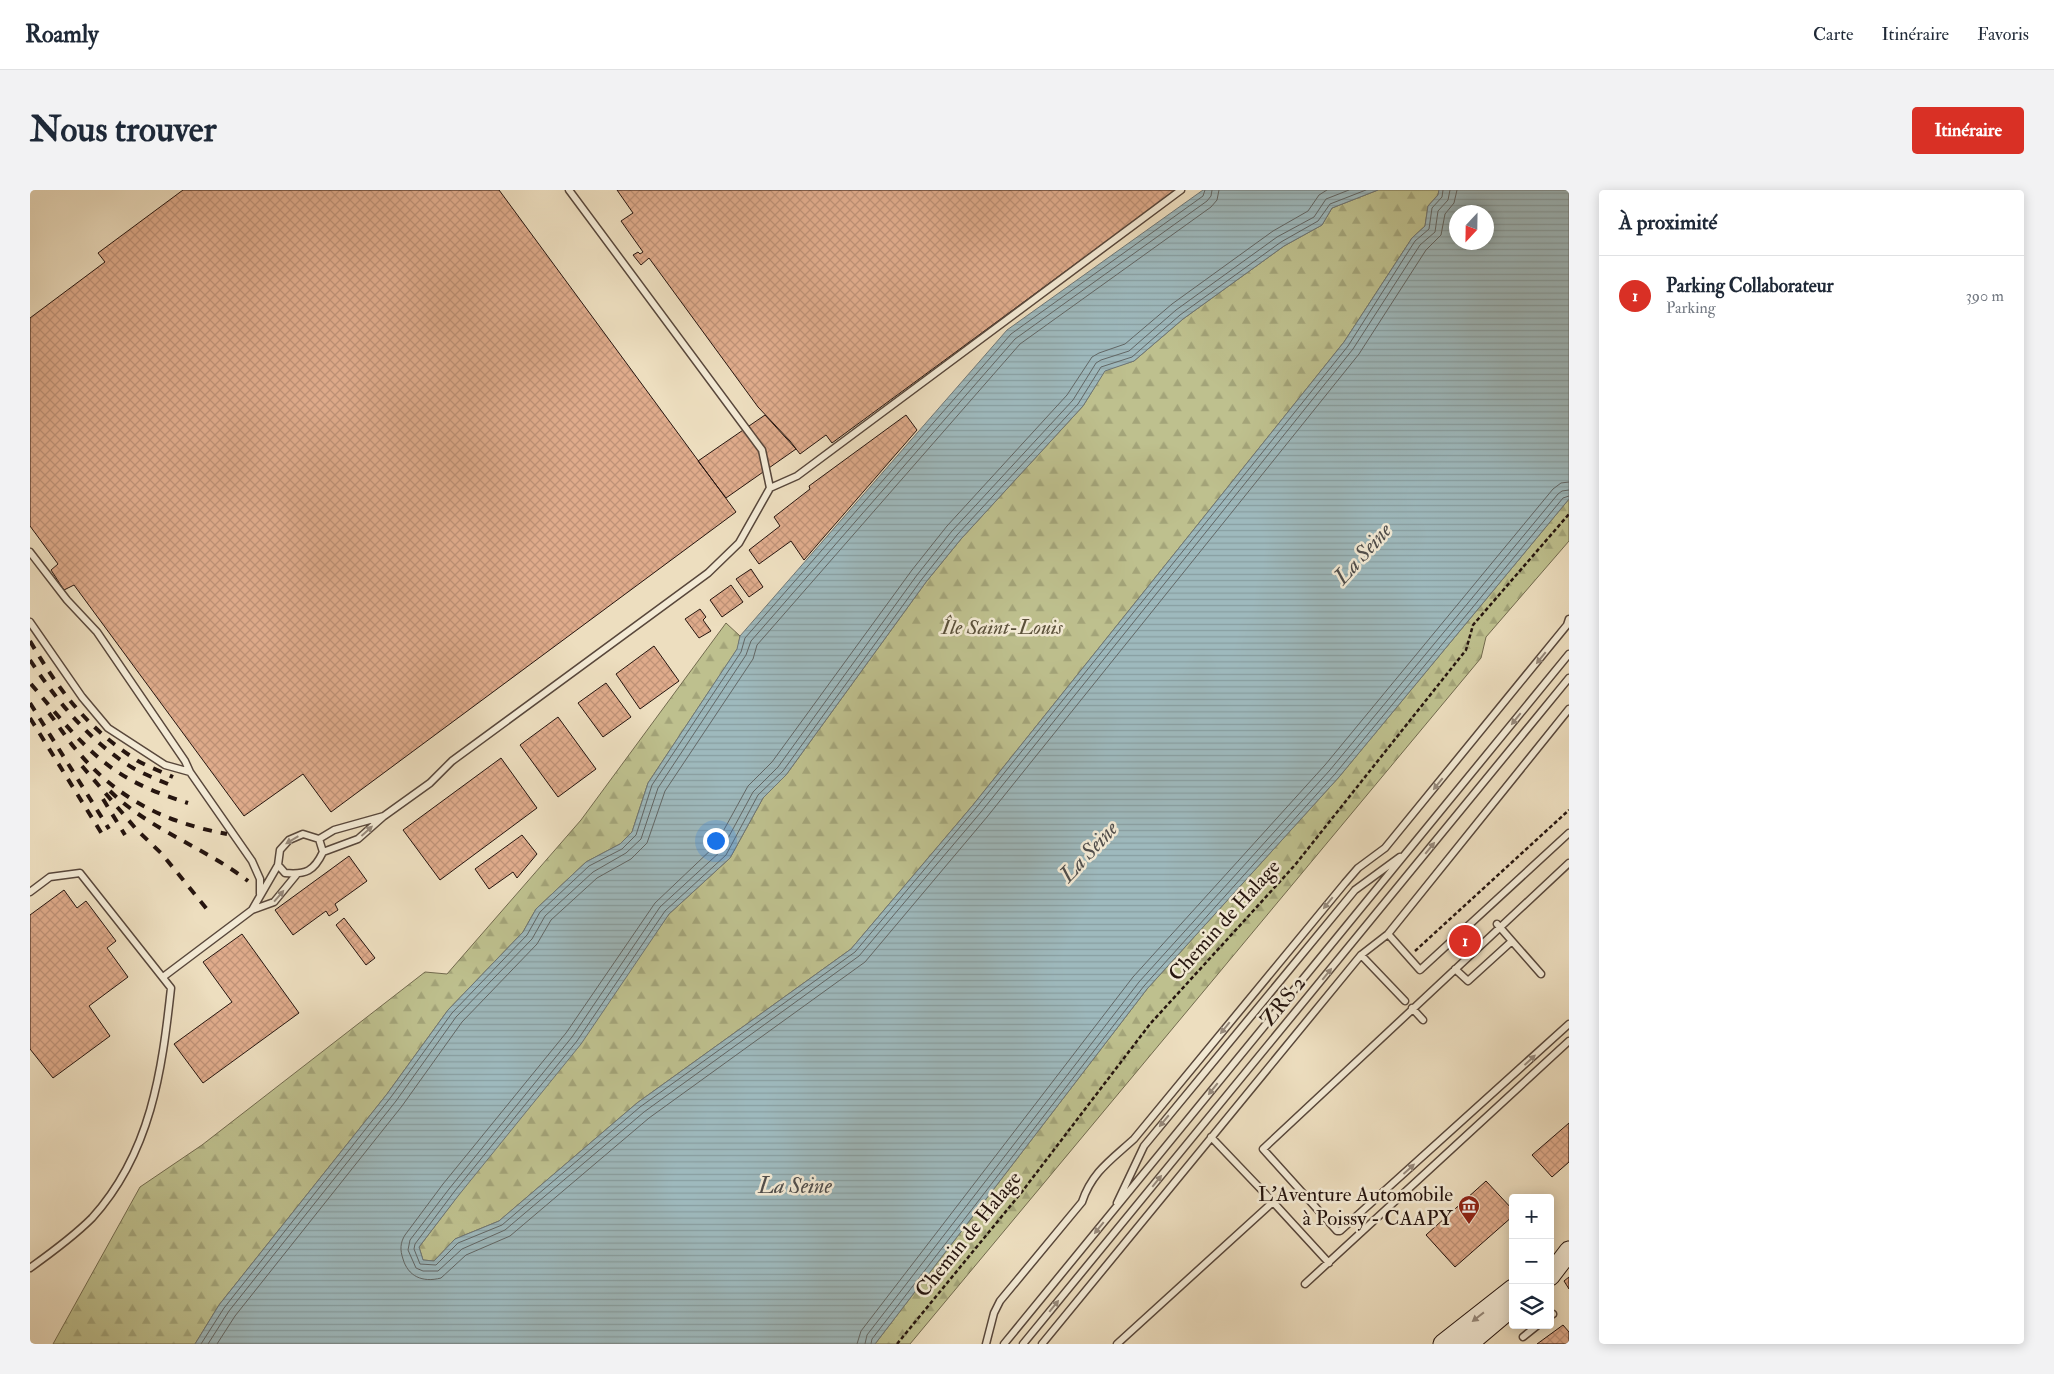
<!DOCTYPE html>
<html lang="fr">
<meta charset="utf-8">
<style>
body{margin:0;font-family:"IM FELL Double Pica",serif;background:#f2f2f3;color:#1f2937}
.controls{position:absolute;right:15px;bottom:15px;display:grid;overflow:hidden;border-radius:5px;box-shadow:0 2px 12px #0003}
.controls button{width:45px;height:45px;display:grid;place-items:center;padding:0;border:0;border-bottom:1px solid #e0e1e3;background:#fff;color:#1f2937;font:25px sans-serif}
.compass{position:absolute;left:1419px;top:15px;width:45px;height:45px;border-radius:50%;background:#fff;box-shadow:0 2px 12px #0003;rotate:202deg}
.you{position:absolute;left:685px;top:650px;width:18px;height:18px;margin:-12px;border:4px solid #fff;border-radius:50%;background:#1a73e8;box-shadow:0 0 0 8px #1a73e833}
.badge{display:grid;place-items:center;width:32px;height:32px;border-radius:50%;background:#d93025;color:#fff;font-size:16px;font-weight:700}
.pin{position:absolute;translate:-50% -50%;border:2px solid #fff;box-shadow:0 1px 5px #0006}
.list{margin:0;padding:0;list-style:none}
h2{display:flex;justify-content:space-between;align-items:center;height:65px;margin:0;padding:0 20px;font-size:21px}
h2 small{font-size:16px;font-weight:400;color:#747a83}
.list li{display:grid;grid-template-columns:32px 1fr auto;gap:15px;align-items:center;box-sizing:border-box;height:80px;padding:0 20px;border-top:1px solid #e0e1e3}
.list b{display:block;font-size:19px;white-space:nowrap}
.list p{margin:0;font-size:16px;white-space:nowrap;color:#747a83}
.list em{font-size:16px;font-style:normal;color:#747a83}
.icon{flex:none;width:28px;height:28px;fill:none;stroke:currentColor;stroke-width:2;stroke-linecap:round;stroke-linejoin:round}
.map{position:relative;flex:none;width:1539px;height:1154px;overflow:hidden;border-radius:5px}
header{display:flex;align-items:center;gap:30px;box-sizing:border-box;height:70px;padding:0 25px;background:#fff;border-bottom:1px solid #e0e1e3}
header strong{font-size:24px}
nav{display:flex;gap:28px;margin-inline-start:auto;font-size:18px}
.intro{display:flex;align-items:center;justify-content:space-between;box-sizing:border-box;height:120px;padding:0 30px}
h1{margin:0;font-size:35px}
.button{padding:12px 22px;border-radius:5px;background:#d93025;color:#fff;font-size:18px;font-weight:700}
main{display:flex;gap:30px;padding:0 30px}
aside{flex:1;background:#fff;border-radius:5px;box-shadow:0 2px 12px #0003}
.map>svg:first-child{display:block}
.forest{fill:url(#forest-firs);stroke:#726a4e}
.water{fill:url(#water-rules);stroke:#6e7777;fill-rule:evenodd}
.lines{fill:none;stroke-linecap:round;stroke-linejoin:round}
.shore{stroke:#626766;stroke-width:1}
.building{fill:url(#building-cross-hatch);stroke:#26150f}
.service-casing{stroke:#58473b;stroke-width:9}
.secondary-casing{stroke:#26150f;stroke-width:21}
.path{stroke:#26150f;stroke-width:2.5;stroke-dasharray:4 2.5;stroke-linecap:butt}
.service{stroke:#f3ead5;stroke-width:6}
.secondary{stroke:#f3ead5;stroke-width:19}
.rail{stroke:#26150f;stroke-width:4;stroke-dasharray:9 9;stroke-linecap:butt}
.oneway{fill:#978a7c}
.labels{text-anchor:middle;stroke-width:5;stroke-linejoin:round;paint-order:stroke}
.park-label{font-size:21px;font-style:italic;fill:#5b513b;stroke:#f3ead5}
.street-label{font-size:21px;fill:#26150f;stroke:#f3ead5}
.poi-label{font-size:21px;fill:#26150f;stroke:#f3ead5;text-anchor:end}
.water-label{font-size:22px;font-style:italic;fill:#504e4c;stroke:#f3ead5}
</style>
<header>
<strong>Roamly</strong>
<nav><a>Carte</a><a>Itinéraire</a><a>Favoris</a></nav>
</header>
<div class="intro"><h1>Nous trouver</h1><a class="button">Itinéraire</a></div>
<main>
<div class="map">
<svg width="1539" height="1154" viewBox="0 0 1539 1154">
<defs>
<pattern id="forest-firs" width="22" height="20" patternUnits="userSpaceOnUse" patternTransform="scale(1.25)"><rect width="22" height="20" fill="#bec08e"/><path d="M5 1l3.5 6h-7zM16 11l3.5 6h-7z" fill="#a3a479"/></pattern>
<pattern id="water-rules" width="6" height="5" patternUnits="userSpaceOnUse" patternTransform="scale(1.25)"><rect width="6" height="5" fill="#9eb9bd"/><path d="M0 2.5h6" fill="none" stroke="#889ea1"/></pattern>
<pattern id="building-cross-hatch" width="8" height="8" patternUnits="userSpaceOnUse" patternTransform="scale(1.25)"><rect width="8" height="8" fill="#dfab8b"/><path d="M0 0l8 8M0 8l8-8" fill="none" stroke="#bf9277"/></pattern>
</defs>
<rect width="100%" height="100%" fill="#eddebf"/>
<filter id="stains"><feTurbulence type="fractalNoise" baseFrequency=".004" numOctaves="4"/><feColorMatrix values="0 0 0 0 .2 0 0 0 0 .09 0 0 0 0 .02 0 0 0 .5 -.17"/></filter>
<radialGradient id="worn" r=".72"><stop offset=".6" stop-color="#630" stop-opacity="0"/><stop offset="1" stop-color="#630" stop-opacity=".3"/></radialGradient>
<path class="forest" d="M 1348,0 L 1409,0 L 1408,5 L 1398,16 L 1395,36 L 1382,48 L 1314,152 L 943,615 L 821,759 L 607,913 L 469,1031 L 425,1049 L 404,1071 L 393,1070 L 389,1057 L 608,768 L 639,724 L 700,668 L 733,608 L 756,585 L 896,392 L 931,349 L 1053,216 L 1075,180 L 1104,171 L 1153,129 L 1254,56 L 1292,35 L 1302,18 Z
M 1539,309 L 1539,351 L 1456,447 L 1451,468 L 880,1154 L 845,1154 L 1117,799 L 1309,587 Z
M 696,433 L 710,446 L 708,458 L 618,593 L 602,642 L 590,654 L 556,672 L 506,719 L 493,742 L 418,820 L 357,904 L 189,1115 L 165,1154 L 23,1154 L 110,997 L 172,955 L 395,782 L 417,784 L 551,630 Z"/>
<path class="water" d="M 1173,0 L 1348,0 L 1302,18 L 1292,35 L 1254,56 L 1153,129 L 1104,171 L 1075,181 L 1053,216 L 931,349 L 896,392 L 756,585 L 733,608 L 700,668 L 639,724 L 551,854 L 428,1006 L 389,1057 L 393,1070 L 404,1071 L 425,1049 L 469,1031 L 607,913 L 821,759 L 943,615 L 1314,152 L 1382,48 L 1395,36 L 1398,16 L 1408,5 L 1409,0 L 1539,0 L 1539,309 L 1309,587 L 1117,799 L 845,1154 L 165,1154 L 189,1115 L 357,904 L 418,820 L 493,742 L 506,719 L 556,672 L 590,654 L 602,642 L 618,593 L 707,459 L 710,446 L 977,140 ZM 1426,22 L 1456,22 L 1456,52 L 1426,52 Z"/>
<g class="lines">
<path class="shore" d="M 1297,0 L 1289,5 L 1278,21 L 1243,41 L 1142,114 L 1095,154 L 1069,163 L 1062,167 L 1037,205 L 917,336 L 882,380 L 742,572 L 718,596 L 685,656 L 625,713 L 536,843 L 413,994 L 375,1045 C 370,1053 370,1060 373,1069 C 378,1086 392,1093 411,1088 L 436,1065 L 480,1046 L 619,928 L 835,772 L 957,627 L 1329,164 L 1396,60 L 1411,45 L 1415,24 L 1424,13 L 1427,0
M 1319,0 L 1296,9 L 1284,27 L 1247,47 L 1146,120 L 1099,161 L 1071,170 L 1066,173 L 1043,210 L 922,341 L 887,385 L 748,577 L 723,602 L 691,661 L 630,717 L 542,847 L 419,999 L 380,1050 L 378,1060 L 386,1078 L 393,1081 L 408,1081 L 432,1059 L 475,1040 L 614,922 L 829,766 L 951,622 L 1323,159 L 1390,55 L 1405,42 L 1408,21 L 1418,10 L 1420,0
M 1336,0 L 1300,14 L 1288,31 L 1251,52 L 1150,125 L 1102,167 L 1071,177 L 1048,214 L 927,345 L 892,389 L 753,581 L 728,605 L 696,665 L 635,721 L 547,851 L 424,1002 L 385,1054 L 384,1059 L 390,1074 L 406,1075 L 428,1053 L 472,1035 L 610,917 L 825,762 L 946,618 L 1318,156 L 1385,51 L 1399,39 L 1402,18 L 1412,7 L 1413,0
M 171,1154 L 194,1118 L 361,907 L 422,823 L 497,745 L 510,722 L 559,676 L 592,659 L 606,645 L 622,595 L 711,462 L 715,448 L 981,144 L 1173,6 L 1175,0
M 178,1154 L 199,1121 L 366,911 L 426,827 L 502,749 L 515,726 L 563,682 L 596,663 L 611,649 L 628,598 L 716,465 L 721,451 L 985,149 L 1177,11 L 1181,6 L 1182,0
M 187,1154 L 205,1126 L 372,916 L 432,832 L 507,754 L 521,730 L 567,688 L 601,669 L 617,653 L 635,601 L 723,469 L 727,455 L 990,154 L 1181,17 L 1187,10 L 1189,0
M 827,1154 L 831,1141 L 1103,787 L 1295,575 L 1523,299 L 1531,293 L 1539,292
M 835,1154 L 837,1145 L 1109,792 L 1300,580 L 1528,304 L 1532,301 L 1539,300
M 841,1154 L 842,1149 L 1114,796 L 1305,584 L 1533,308 L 1539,306"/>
</g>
<path class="building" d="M 153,0 L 469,0 L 706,322 L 301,622 L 273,584 L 214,626 L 44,395 L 34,400 L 21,380 L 28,374 L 0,336 L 0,128 L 75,72 L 68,63 Z
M 587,0 L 1146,0 L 802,253 L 796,245 L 770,264 L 760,251 L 728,217 L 619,68 L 611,75 L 603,65 L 608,62 L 610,64 L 613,62 L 591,31 L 603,23 Z
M 735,225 L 766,259 L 696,308 L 668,271 Z
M 876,225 L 887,240 L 774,370 L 761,351 L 729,374 L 719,360 L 750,336 L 744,327 L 780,299 L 779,296 Z
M 721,379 L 733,397 L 719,407 L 706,389 Z
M 701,395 L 713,412 L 692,427 L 680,410 Z
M 670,419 L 676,427 L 673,430 L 681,441 L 669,448 L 655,429 Z
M 624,456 L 649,491 L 610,519 L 586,484 Z
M 576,493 L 601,527 L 573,547 L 548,513 Z
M 528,527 L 566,579 L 528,607 L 490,555 Z
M 471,568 L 507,618 L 410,690 L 373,640 Z
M 492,645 L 507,664 L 487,688 L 483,682 L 459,699 L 445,679 Z
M 319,666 L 337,691 L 305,714 L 308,720 L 299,726 L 296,721 L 263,745 L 245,720 Z
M 34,700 L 47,718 L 56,711 L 86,751 L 77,758 L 98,787 L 59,816 L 80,846 L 23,888 L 0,859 L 0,725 Z
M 314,728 L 345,768 L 336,775 L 306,735 Z
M 212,744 L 269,823 L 173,893 L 144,854 L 202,812 L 173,772 Z
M 1539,933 L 1539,972 L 1522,987 L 1502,965 Z
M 1456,991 L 1483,1020 L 1483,1026 L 1425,1077 L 1396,1045 Z
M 1539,1087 L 1539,1099 L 1534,1091 Z
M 1533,1135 L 1539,1142 L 1539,1154 L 1507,1154 Z"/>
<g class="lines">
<g class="service-casing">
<path id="service" d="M 740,298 L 767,286 L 1151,0
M 0,362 L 37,410 L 67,442 L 155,571 L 160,582 L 135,575 L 78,538 L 52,507 L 0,432
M 1539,519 L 1358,744 L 1390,780 L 1539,643
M 160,582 L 222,671 L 230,689 L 230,704
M 354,626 L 400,593 L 422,571 L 678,383 L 709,353 L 740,298 L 732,260 L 539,0
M 289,649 L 304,640 L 354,626 L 328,649 L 293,662
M 1539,673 L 1233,959 L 1307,1041 L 1310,1041 L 1539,834
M 248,675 L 255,683 C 276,685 284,681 293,662 L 289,649 L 273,644 L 259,650 L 250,660 L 248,675 L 222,720 L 244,712 L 267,684
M 0,702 L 20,687 L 50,683 L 141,798 C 132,881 121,963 62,1028 C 43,1047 21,1063 0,1078
M 1467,734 L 1511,784
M 1331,765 L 1375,811
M 1425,779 L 1438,791 L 1482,751
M 133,787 L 222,720
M 1382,818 L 1393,830
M 1181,947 L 1243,1012
M 1087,1013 L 1114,956 L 1325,700 L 1370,667
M 1275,1094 L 1539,851
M 1520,1126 L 1523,1124
M 1493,1147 L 1508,1135
M 956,1154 L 964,1123 L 970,1111 L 1052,1012 C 1062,982 1081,970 1104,949 L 1315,693 L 1328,678 L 1355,658 L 1537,435 L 1539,429
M 974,1154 L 1539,464
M 993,1154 L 1539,488
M 1012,1154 L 1331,765 L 1358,744
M 1087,1154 L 1243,1012 L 1299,1073"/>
</g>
<g class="secondary-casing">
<path id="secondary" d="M 1520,1086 L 1539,1061
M 1413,1154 L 1483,1099
M 1438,1154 L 1483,1116"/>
</g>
<path class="path" d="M 1385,761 L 1539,620
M 867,1154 L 991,1003 L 1120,834 L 1265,675 L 1436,460 L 1443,435 L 1539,324"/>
<use href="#service" class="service"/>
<use href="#secondary" class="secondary"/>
<path class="rail" d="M 0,451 C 30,502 57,538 108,571 C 119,577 132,582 143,587
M 0,470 C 27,511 60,552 103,578 C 114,584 126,589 138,594
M 1,494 C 31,529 60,568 101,590 C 119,600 139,607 158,613
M 0,513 L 79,639
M 19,523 C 29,536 38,551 49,563 C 89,610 137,633 197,644
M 0,528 L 72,644
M 52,576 L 107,640 L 132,664 L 180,723
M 80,601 C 120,640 174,657 218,691
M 73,609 L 95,645"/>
</g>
<defs><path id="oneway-solid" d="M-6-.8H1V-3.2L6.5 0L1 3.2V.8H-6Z" transform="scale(1.25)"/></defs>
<g class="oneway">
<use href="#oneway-solid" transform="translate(1511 468) rotate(129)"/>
<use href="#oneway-solid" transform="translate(1486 529) rotate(129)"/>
<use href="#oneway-solid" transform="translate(1408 594) rotate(129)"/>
<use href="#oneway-solid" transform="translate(337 641) rotate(-42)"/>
<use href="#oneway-solid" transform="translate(262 650) rotate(149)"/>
<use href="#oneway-solid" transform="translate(1400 658) rotate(-51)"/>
<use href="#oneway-solid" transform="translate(249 706) rotate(-49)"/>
<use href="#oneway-solid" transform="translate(1298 713) rotate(129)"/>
<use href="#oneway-solid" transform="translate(1297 784) rotate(-51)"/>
<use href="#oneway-solid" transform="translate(1195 838) rotate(129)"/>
<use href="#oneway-solid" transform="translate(1500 870) rotate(-43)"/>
<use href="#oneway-solid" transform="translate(1183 899) rotate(129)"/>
<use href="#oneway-solid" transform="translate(1134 931) rotate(130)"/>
<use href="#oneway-solid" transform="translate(1379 979) rotate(-42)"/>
<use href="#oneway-solid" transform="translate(1127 991) rotate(-51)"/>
<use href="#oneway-solid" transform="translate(1069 1038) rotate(129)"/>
<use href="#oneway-solid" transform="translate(1024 1116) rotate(-51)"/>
<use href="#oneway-solid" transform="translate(1448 1127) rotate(142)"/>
</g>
<defs>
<g id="museum-pin" transform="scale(1.125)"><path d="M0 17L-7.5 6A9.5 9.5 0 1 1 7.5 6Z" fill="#8f2418" stroke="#f3ead5"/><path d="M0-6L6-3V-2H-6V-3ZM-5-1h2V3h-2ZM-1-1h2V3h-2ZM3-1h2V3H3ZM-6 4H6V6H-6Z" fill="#fff"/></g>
</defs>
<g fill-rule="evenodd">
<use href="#museum-pin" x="1439" y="1016"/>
</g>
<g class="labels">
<g class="park-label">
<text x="972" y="444">Île Saint-Louis</text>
</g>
<g class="street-label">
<text transform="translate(1194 730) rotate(-48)" y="7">Chemin de Halage</text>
<text transform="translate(1253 811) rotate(-51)" y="7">ZRS 2</text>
<text transform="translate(938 1044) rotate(-51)" y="7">Chemin de Halage</text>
</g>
<g class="poi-label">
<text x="1423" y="1011">L'Aventure Automobile<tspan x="1423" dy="24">à Poissy - CAAPY</tspan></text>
</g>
<g class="water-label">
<text transform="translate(1332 363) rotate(-48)" y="8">La Seine</text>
<text transform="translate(1058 661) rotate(-47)" y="8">La Seine</text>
<text x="765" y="1003">La Seine</text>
</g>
</g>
<rect width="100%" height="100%" filter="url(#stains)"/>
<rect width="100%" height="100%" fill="url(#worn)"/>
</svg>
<div class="controls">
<button>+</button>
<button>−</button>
<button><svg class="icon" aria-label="layers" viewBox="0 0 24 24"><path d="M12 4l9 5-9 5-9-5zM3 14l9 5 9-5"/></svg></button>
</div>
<svg class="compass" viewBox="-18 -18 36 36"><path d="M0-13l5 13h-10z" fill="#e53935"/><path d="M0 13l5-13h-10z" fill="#747a83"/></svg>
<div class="you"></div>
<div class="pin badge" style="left:1435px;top:751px">1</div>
</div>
<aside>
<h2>À proximité<small></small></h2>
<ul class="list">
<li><span class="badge">1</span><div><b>Parking Collaborateur</b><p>Parking</p></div><em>390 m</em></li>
</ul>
</aside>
</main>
